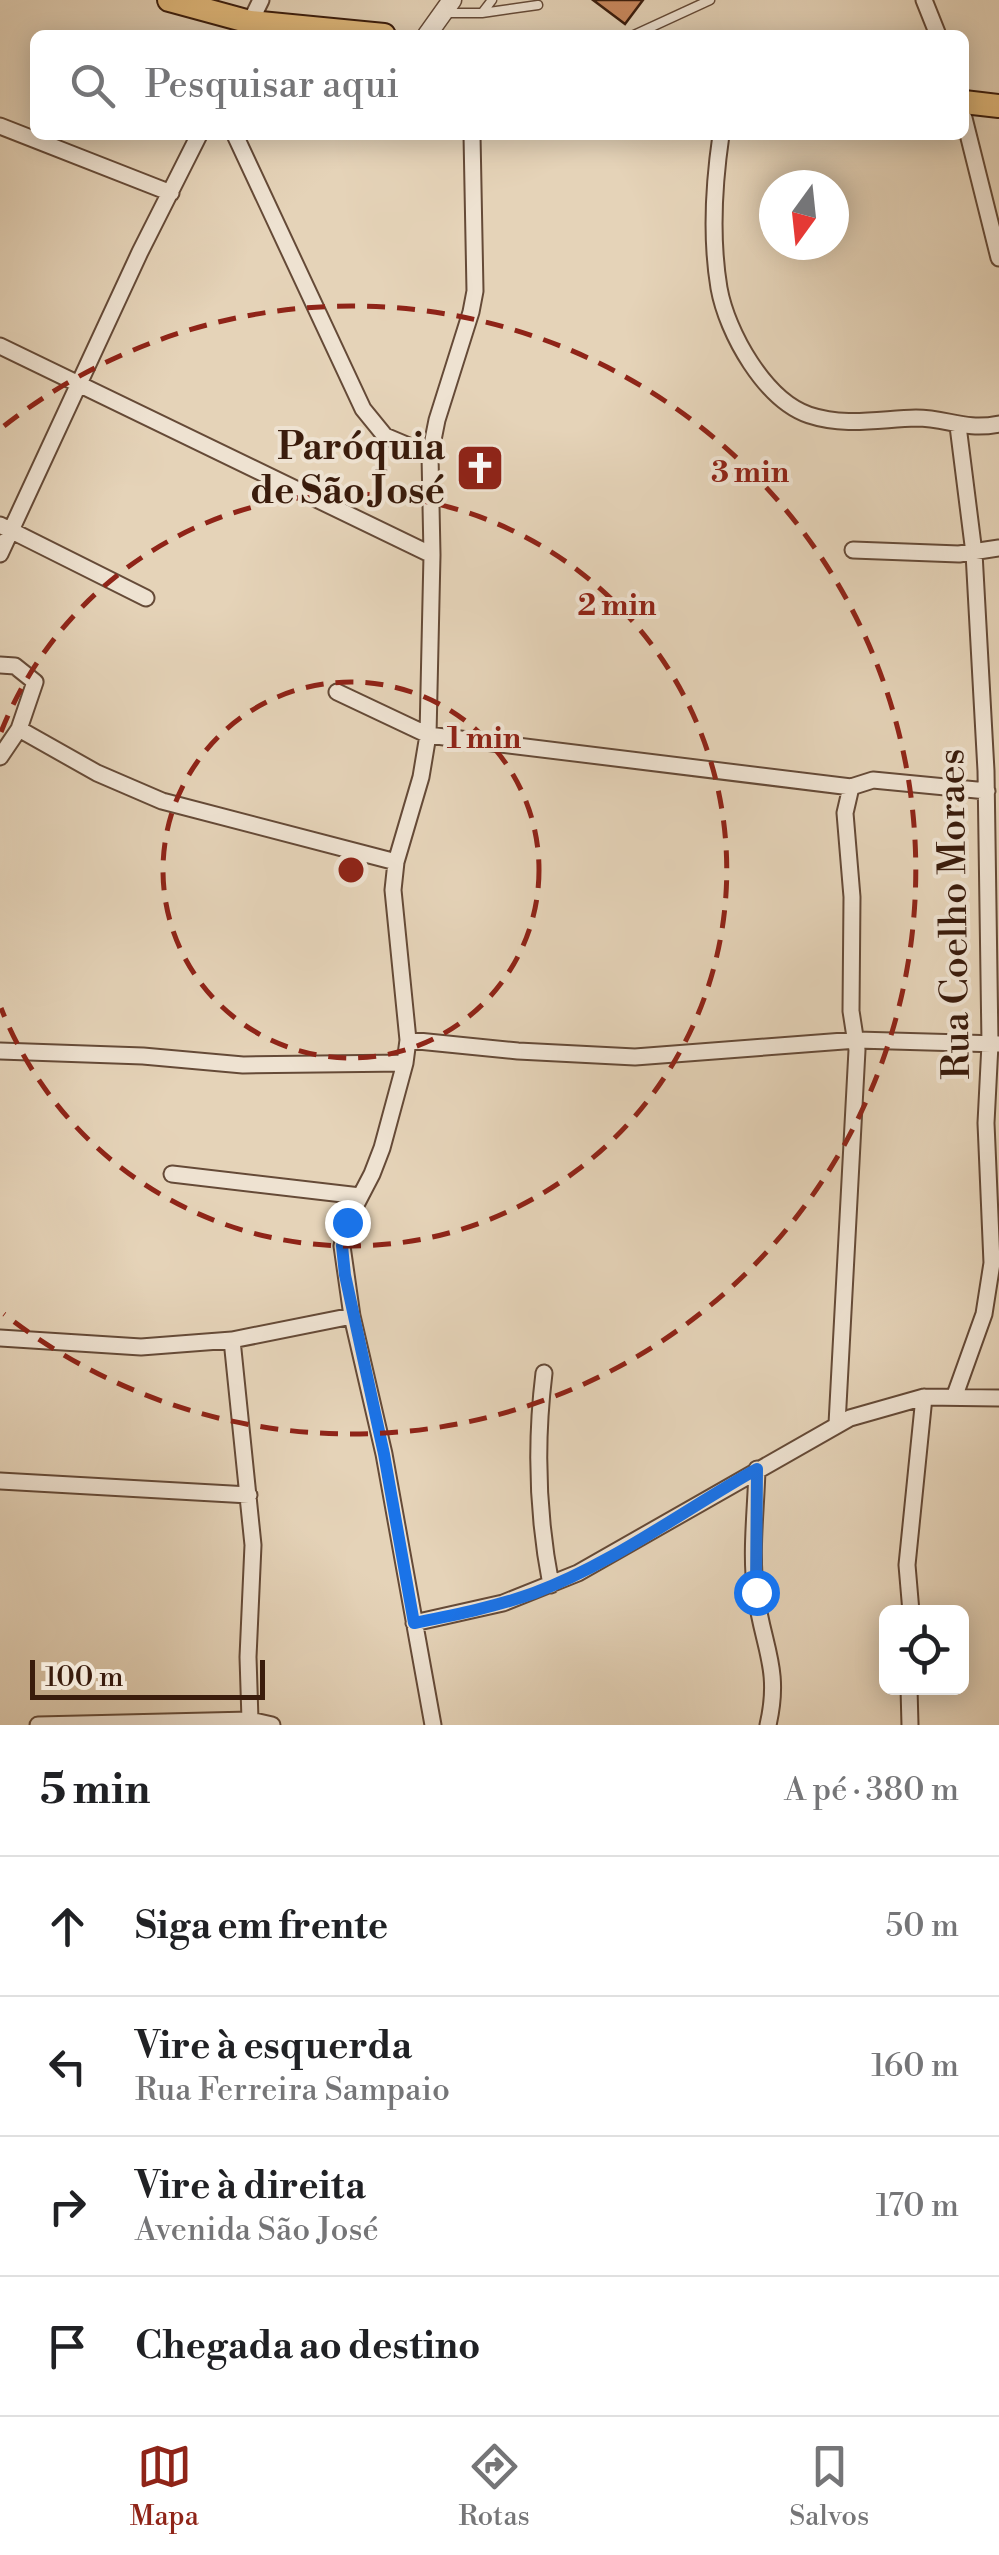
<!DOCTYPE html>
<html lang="pt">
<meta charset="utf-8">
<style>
body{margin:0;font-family:"Libre Bodoni",serif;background:#f2f2f2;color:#202124}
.controls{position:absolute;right:30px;bottom:30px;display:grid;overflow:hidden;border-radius:15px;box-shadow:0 5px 25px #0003}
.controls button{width:90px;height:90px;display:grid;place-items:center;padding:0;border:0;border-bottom:2px solid #e0e0e0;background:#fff;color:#202124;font:50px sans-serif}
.compass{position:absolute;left:759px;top:170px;width:90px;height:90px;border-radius:50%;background:#fff;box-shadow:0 5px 25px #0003;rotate:195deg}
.scale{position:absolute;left:30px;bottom:25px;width:235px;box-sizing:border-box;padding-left:10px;border:5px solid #3a1c0c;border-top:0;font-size:28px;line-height:35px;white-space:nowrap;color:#3a1c0c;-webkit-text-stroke:8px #eee2d1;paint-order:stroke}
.stop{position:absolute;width:30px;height:30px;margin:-22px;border:8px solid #1a73e8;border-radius:50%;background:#fff}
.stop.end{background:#1a73e8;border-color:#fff;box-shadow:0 2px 10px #0008}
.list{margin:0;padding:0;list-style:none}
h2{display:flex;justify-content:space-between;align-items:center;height:130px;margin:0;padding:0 40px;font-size:42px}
h2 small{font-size:32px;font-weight:400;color:#757577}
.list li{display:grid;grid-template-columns:65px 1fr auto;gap:30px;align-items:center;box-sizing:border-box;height:140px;padding:0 40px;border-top:2px solid #e0e0e0}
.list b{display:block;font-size:38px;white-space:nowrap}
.list p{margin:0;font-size:32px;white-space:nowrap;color:#757577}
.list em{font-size:32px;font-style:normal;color:#757577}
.icon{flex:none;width:55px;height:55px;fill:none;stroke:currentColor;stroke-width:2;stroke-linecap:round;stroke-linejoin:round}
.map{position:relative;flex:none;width:999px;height:1725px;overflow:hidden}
.search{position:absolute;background:#fff;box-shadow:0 5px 25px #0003;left:30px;right:30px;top:30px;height:110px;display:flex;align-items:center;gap:25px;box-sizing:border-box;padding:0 35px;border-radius:15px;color:#757577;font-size:38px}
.sheet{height:690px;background:#fff}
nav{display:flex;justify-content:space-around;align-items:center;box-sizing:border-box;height:140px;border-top:2px solid #e0e0e0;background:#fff;font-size:28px;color:#757577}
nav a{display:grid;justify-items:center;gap:5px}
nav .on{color:#8f2418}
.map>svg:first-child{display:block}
.building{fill:#ca895f;stroke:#3a1c0c;stroke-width:2.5}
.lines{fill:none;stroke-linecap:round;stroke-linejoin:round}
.service-casing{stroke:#654a37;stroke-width:11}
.minor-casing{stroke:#654a37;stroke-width:19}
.tertiary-casing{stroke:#654a37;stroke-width:21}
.primary-casing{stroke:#3a1c0c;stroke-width:26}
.service{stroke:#eee2d1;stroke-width:8}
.minor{stroke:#eee2d1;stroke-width:15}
.tertiary{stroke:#eee2d1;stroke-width:18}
.primary{stroke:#e2ba7c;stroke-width:22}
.route{stroke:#1a73e8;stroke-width:12}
.ring{fill:none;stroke:#8f2418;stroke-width:5;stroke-dasharray:18 12}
.labels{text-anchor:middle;stroke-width:8;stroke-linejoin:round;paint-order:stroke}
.poi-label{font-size:38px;font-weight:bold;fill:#3a1c0c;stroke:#eee2d1;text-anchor:end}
.street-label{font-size:38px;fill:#3a1c0c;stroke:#eee2d1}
.centre{fill:#8f2418;stroke:#eee2d1;stroke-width:5}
.ring-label{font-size:30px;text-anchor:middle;font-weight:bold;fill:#8f2418;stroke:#eee2d1;stroke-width:8;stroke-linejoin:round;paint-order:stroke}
</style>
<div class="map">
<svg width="999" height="1725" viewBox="0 0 999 1725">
<rect width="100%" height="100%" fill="#e5d3b8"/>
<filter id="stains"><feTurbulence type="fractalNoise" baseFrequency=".002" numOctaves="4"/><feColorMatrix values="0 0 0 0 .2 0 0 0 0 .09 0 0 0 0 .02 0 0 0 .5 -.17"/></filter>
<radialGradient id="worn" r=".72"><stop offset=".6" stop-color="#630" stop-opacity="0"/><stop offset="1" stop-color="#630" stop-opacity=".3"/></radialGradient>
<path class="building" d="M 593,0 L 643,0 L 625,24 Z"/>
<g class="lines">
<g class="service-casing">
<path id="service" d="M 448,13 L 482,13 L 492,0
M 482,13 L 538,5
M 634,35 L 710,0"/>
</g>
<g class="minor-casing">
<path id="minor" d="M 924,0 L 938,35
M 244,35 L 261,0
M 964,118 L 999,258
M 0,126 L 171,193
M 235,135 L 363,409 L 385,436 L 430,455
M 721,135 C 714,183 711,240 719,288 C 727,333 765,400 809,415 C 845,427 880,419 916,418 C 948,418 964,431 999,424
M 0,346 L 432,555
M 0,525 L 146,598
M 853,550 L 959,554 L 999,548
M 0,554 L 140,252 L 199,135
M 0,665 L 15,666 L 35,682 L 19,729
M 337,692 L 428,735 L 851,787
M 0,757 L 19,729 L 97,773 L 162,801 L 396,862
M 408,1040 L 518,1051 L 635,1057 L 857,1040 L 999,1044
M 0,1051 L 143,1056 L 243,1065 L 405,1063
M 172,1174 L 360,1196
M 0,1338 L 141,1347 L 232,1340
M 544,1373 C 535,1446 537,1513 551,1585
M 955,1395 L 984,1314 L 992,1263 L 986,1123 L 990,1044 L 986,771 L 974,553 L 958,426
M 837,1424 L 857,1050 L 851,1011 L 852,897 L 845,813 L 851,787 L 873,780 L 987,791
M 757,1469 C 756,1510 750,1554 756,1595 C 763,1647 781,1669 768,1725
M 0,1481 L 249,1495
M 911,1612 L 907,1565 L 924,1397
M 414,1623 L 503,1603 L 578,1573 L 850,1418 L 924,1397 L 999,1398
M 909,1688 L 910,1725
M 38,1725 L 250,1720
M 272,1725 L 250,1720 L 248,1657 L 253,1545 L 232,1340 L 352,1316
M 433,1725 L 384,1454 L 352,1316 L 342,1246 L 347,1222 L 372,1174 L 382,1148 L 405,1063 L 408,1040 L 393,890 L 396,862 L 421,777 L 428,735 L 432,555 L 430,455 L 437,420 L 471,312 L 475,291 L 472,135"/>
</g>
<g class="tertiary-casing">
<path id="tertiary" d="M 427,35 L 452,0"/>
</g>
<g class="primary-casing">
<path id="primary" d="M 169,0 L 250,22 L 384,35
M 964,102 L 999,106"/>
</g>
<use href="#service" class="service"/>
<use href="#minor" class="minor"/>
<use href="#tertiary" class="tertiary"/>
<use href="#primary" class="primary"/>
</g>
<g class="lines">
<path class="route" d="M 347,1222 L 342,1246 L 345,1275 L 384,1454 L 414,1623 C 454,1615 495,1607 534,1593 C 612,1564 684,1510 757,1469 L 756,1592"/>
</g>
<g class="ring">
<circle cx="351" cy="870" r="188"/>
<path d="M1 732A376 376 0 1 1 1 1008"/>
<path d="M4 426A564 564 0 1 1 4 1314"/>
</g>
<defs>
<g id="church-square" transform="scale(2.5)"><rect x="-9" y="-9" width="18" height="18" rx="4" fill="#8f2418" stroke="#eee2d1"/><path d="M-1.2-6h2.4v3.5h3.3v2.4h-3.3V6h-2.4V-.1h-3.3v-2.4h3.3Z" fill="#fff"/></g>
</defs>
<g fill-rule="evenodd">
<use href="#church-square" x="480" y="468"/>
</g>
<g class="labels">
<g class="poi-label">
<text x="445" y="459">Paróquia<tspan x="445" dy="44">de São José</tspan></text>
</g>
<g class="street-label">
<text transform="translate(953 914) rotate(-91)" y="13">Rua Coelho Moraes</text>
</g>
</g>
<circle cx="351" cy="870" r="15" class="centre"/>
<g class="ring-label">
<text x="750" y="482">3 min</text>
<text x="617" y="615">2 min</text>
<text x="484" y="748">1 min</text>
</g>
<rect width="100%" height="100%" filter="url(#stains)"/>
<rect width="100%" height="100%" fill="url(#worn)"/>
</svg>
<div class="controls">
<button><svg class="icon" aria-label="locate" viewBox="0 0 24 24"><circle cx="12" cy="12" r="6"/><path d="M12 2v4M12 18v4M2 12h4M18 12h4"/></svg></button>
</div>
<svg class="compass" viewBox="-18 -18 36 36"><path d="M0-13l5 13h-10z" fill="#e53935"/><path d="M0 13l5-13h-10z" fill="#757577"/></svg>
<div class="scale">100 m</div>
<div class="stop" style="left:756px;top:1592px"></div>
<div class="stop end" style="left:347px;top:1222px"></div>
<div class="search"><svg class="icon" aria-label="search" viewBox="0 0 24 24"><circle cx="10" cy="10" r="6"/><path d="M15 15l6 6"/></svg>Pesquisar aqui</div>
</div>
<section class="sheet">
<h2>5 min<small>A pé · 380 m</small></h2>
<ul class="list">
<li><svg class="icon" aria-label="ahead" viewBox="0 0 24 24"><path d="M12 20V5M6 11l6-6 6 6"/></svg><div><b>Siga em frente</b></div><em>50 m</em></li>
<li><svg class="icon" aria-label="left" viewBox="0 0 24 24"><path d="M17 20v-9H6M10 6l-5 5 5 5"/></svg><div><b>Vire à esquerda</b><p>Rua Ferreira Sampaio</p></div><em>160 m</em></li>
<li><svg class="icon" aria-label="right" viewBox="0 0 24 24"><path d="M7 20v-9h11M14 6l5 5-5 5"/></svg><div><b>Vire à direita</b><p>Avenida São José</p></div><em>170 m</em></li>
<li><svg class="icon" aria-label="arrive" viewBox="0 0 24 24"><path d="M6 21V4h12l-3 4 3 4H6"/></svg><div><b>Chegada ao destino</b></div></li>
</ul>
</section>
<nav>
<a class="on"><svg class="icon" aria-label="map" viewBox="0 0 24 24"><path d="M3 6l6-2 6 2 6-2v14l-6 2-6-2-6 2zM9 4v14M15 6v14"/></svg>Mapa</a>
<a><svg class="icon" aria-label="directions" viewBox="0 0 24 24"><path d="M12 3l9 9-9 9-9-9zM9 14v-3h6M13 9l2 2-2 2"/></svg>Rotas</a>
<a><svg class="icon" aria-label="saved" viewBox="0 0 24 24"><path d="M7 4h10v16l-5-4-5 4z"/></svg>Salvos</a>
</nav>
